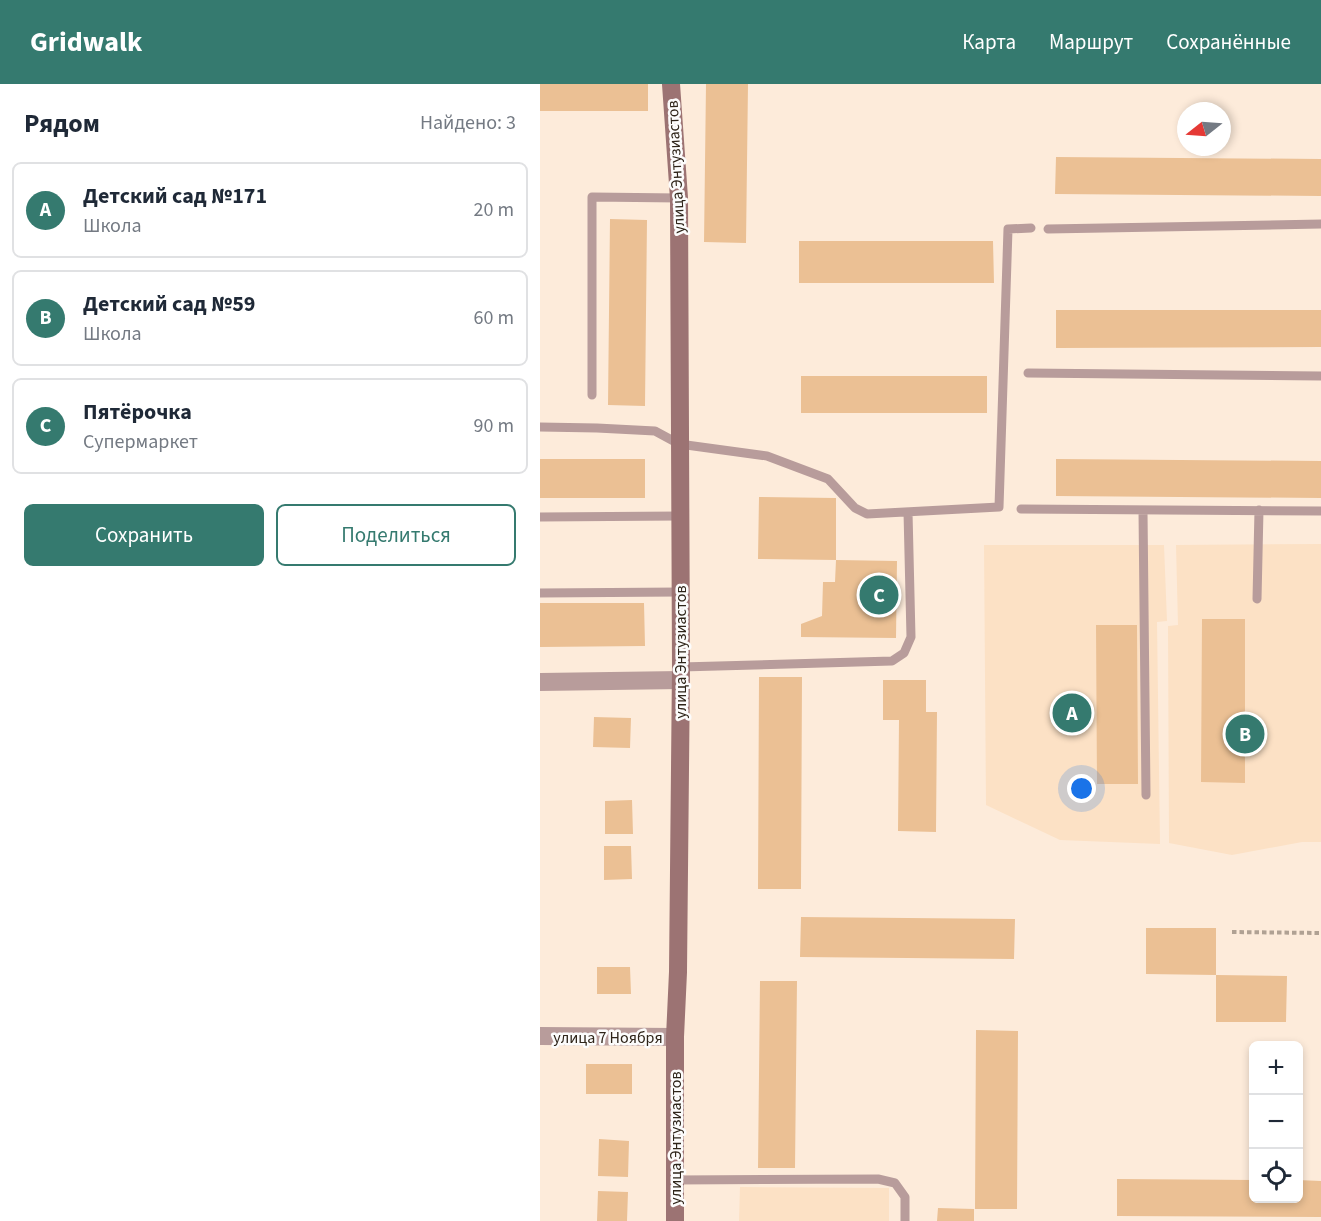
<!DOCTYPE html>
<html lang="ru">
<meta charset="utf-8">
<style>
body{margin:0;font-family:"Source Sans 3",sans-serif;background:#f2f2f3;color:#1f2937}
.controls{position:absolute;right:18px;bottom:18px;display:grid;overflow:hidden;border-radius:9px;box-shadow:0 3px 9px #0003}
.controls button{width:54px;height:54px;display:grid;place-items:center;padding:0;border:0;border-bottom:2px solid #e0e1e3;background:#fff;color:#1f2937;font:30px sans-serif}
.compass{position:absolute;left:637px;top:18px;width:54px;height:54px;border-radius:50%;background:#fff;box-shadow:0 3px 9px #0003;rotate:253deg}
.you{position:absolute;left:542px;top:705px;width:21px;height:21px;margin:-15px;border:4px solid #fff;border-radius:50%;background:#1a73e8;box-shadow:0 0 0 9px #1a73e833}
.badge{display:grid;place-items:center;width:39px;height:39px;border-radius:50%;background:#357a6f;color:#fff;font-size:20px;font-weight:700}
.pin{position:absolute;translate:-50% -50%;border:3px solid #fff;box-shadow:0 2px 6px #0006}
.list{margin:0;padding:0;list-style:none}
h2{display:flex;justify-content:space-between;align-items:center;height:78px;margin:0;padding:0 24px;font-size:26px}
h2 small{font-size:20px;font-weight:400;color:#747a83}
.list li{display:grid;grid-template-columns:39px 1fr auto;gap:18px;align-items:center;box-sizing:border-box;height:96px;margin:0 12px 12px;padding:0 12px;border:2px solid #e0e1e3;border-radius:9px}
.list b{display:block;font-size:22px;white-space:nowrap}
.list p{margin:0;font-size:20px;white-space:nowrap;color:#747a83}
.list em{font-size:20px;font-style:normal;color:#747a83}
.actions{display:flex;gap:12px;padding:18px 24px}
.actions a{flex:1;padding:14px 0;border:2px solid #357a6f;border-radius:9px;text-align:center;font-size:21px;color:#357a6f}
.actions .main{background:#357a6f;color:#fff}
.icon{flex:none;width:33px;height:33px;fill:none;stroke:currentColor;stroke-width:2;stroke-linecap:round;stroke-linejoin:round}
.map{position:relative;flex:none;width:781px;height:1137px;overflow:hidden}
header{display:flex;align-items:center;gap:36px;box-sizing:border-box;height:84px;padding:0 30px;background:#357a6f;color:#fff}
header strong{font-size:28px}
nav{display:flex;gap:33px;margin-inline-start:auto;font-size:21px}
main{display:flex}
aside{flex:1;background:#fff}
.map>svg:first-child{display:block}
.built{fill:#fce1c5}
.building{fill:#ebc094}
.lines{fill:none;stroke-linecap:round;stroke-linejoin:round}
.path{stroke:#b0a193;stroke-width:4;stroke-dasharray:4.5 3;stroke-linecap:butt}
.lane{stroke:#b89c9b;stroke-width:9}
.street{stroke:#b89c9b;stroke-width:18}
.secondary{stroke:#9c7373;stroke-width:18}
.labels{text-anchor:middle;stroke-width:5;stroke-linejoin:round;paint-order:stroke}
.street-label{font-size:16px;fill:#2e2419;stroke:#fcfcfc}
</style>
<header>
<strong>Gridwalk</strong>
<nav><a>Карта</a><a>Маршрут</a><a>Сохранённые</a></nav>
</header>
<main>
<aside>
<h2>Рядом<small>Найдено: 3</small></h2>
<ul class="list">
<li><span class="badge">A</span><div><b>Детский сад №171</b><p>Школа</p></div><em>20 m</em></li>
<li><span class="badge">B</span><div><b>Детский сад №59</b><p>Школа</p></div><em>60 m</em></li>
<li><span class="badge">C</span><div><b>Пятёрочка</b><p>Супермаркет</p></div><em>90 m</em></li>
</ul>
<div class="actions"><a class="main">Сохранить</a><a>Поделиться</a></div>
</aside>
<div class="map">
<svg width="781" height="1137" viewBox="0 0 781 1137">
<rect width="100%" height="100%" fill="#fdebda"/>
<path class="built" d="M 781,460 L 781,758 L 762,758 L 692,771 L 629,759 L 628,542 L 638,541 L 636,461 Z
M 444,461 L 624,461 L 627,537 L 617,538 L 620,760 L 520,756 L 446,721 Z
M 200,1103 L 349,1104 L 349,1137 L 199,1137 Z"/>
<path class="building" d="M 0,0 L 108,0 L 108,27 L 0,27 Z
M 166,0 L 208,0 L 206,159 L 164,158 Z
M 516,73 L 781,75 L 781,112 L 515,110 Z
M 70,135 L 107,136 L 105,322 L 68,321 Z
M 259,157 L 453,157 L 454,199 L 259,199 Z
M 516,226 L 781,226 L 781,263 L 516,264 Z
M 261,292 L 447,292 L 447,329 L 261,329 Z
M 0,375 L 105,375 L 105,414 L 0,414 Z
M 516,375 L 781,377 L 781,414 L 516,412 Z
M 219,413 L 296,414 L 296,476 L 218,475 Z
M 296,476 L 357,477 L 356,554 L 261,553 L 261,540 L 282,532 L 283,498 L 295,498 Z
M 0,519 L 104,519 L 105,562 L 0,563 Z
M 662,535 L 705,535 L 705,699 L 661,698 Z
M 556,541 L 597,541 L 598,700 L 557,700 Z
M 219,593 L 262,593 L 261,805 L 218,805 Z
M 343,596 L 386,596 L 386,628 L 397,628 L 396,748 L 358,747 L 359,636 L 343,636 Z
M 54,633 L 91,634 L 90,664 L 53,663 Z
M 92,716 L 93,750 L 65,750 L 65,717 Z
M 64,762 L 91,762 L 92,795 L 64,796 Z
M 261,833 L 475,835 L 474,875 L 260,873 Z
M 606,844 L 676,844 L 676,891 L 606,890 Z
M 57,883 L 90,883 L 91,910 L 57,910 Z
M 676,891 L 747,892 L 746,938 L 676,938 Z
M 220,897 L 257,897 L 255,1084 L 218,1084 Z
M 436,946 L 478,947 L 477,1125 L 435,1125 Z
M 46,980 L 92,980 L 92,1010 L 46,1010 Z
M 59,1055 L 89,1057 L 88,1093 L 58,1092 Z
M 577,1095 L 714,1096 L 714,1114 L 758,1114 L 758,1096 L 781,1097 L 781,1133 L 577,1132 Z
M 58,1107 L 88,1108 L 87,1137 L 57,1137 Z
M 398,1124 L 434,1125 L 434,1137 L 397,1137 Z"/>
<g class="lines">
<path class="path" d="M 692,848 L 781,849"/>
<path class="lane" d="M 508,145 L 781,140
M 488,289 L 781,292
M 52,311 L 52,113 L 139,114
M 0,343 L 57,344 L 115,347 L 139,360 L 227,372 L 288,395 L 315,424 L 327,430 L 459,423 L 468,145 L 491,144
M 481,425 L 781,427
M 603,427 L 606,711
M 0,433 L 140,432
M 0,509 L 140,508
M 717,515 L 719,426
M 141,583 L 352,577 L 364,569 L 371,553 L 368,428
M 135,1096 L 338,1095 L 355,1099 L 365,1113 L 365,1137"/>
<path class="street" d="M 0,598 L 141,596
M 0,952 L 135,953"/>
<path class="secondary" d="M 131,0 L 139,114 L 141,583 L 138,888 L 135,953 L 135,1137"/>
</g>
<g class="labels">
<g class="street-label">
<text transform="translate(135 83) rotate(-93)" y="6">улица Энтузиастов</text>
<text transform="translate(140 568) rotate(-90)" y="6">улица Энтузиастов</text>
<text x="68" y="959">улица 7 Ноября</text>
<text transform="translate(135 1054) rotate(-90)" y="6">улица Энтузиастов</text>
</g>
</g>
</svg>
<div class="controls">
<button>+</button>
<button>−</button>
<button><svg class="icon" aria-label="locate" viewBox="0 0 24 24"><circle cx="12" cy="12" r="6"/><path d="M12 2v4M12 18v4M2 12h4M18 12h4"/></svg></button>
</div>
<svg class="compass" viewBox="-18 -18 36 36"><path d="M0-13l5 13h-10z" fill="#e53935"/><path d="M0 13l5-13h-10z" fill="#747a83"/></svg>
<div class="you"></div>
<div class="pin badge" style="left:532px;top:629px">A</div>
<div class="pin badge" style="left:705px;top:650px">B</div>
<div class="pin badge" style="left:339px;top:511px">C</div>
</div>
</main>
